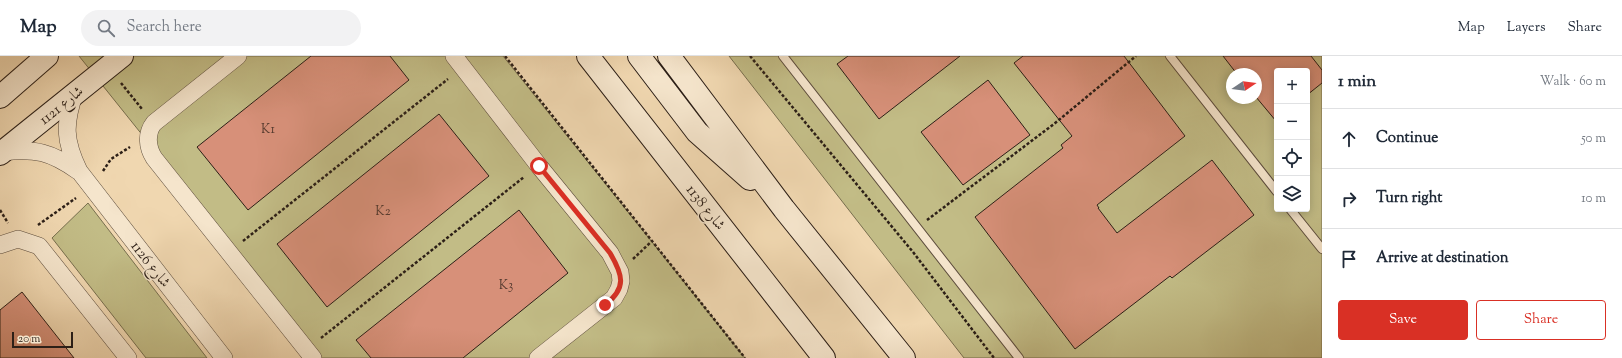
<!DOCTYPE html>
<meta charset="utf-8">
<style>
body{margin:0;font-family:"Sorts Mill Goudy",Amiri,serif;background:#f2f2f3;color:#1f2937}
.controls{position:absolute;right:12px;top:12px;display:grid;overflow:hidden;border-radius:4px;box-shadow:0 2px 10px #0003}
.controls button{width:36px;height:36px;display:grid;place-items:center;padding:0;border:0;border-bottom:1px solid #e0e1e3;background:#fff;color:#1f2937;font:20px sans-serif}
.compass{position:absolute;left:1226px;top:12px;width:36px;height:36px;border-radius:50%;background:#fff;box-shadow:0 2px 10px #0003;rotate:77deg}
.scale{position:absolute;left:12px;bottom:10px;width:61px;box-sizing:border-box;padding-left:4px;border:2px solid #2c1f17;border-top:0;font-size:11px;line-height:14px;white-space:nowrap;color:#2c1f17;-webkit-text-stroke:3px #f5e5cc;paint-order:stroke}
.stop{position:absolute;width:12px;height:12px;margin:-9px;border:3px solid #d93025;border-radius:50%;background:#fff}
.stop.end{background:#d93025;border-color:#fff;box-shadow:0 1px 4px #0008}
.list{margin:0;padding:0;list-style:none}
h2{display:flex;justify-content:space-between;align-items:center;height:52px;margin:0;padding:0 16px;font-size:17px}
h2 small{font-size:13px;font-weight:400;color:#747a83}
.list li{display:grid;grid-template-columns:26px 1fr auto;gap:12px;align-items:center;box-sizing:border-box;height:60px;padding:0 16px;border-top:1px solid #e0e1e3}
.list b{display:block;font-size:15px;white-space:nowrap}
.list em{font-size:13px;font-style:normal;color:#747a83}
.actions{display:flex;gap:8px;padding:12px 16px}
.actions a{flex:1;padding:9px 0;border:1px solid #d93025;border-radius:4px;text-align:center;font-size:14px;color:#d93025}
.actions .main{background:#d93025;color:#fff}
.icon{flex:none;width:22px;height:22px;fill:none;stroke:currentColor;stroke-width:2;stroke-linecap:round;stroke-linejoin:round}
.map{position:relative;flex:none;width:1322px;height:302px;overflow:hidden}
header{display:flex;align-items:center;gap:24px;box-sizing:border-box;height:56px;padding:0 20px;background:#fff;border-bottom:1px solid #e0e1e3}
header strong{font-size:19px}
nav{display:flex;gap:22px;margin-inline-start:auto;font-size:14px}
.search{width:280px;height:36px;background:#f2f2f3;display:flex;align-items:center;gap:10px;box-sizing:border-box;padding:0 14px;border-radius:22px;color:#747a83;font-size:15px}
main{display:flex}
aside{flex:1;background:#fff}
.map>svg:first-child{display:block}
.green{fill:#c2bc86;stroke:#776e4e;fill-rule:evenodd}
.building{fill:#d79079;stroke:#2c1f17}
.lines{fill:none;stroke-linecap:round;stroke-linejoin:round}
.lane-casing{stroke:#5d4d3d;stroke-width:10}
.street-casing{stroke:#5d4d3d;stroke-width:18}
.secondary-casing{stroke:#2c1f17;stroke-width:24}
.path{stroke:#2c1f17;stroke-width:2.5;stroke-dasharray:3 2;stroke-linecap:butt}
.lane{stroke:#f5e5cc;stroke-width:8}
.street{stroke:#f5e5cc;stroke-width:17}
.secondary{stroke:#f5e5cc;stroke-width:22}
.route{stroke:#d93025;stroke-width:5}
.labels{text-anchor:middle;stroke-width:3;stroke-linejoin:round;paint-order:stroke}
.number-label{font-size:13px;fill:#573b30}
.street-label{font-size:15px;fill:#2c1f17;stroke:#f5e5cc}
</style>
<header>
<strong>Map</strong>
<div class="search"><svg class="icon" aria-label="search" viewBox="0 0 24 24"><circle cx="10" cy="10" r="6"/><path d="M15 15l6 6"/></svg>Search here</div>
<nav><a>Map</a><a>Layers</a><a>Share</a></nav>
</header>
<main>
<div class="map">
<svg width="1322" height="302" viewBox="0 0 1322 302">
<rect width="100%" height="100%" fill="#f0d7b0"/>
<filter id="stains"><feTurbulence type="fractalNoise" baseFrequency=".005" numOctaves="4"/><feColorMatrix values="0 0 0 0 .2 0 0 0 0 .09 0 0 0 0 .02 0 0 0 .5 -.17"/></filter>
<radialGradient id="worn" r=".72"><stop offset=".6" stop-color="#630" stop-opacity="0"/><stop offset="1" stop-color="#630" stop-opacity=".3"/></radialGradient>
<path class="green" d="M 79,0 L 503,0 L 745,302 L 321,302 Z
M 729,0 L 1322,0 L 1322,302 L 964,302 ZM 1277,15 L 1307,15 L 1307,153 L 1277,153 ZM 1232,18 L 1256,18 L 1256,42 L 1232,42 Z
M 88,147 L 207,302 L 146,302 L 52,182 Z"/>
<path class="building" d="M 311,0 L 390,0 L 409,24 L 248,154 L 197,91 Z
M 848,0 L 960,0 L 879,63 L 837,8 Z
M 1023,0 L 1124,0 L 1185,80 L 1097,149 L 1099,152 L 1098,152 L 1117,177 L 1212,104 L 1254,159 L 1172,222 L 1170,220 L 1075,293 L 975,161 L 1063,92 L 1061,89 L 1072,80 L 1014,7 Z
M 1223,0 L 1311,0 L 1322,14 L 1322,27 L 1307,39 L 1307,15 L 1277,15 L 1276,65 L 1256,41 L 1256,18 L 1237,18 Z
M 988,24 L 1030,79 L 963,129 L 921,76 Z
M 439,58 L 489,120 L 327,251 L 277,188 Z
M 519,154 L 568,217 L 463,302 L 371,302 L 356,284 Z
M 22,236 L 74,302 L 0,302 L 0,254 Z"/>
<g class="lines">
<g class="lane-casing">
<path id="lane" d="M 783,0 L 1019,302
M 1170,0 L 1277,136
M 1290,153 L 1322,193"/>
</g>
<g class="street-casing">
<path id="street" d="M 238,0 L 154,67 C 146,77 147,91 154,102 L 313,302
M 454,0 L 539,110 L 610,197 L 620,216 L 621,225 L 619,233 L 614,242 L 538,302
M 75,36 C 64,68 64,84 79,115 L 224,302
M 3,96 C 35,92 51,96 78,115
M 0,189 L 18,183 L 39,190 L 128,302"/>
</g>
<g class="secondary-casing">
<path id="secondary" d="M 588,0 L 824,302
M 639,0 L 697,76 L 750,123
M 669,0 L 784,153 L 904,302
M 0,41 L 47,0
M 0,98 L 122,0"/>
</g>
<path class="path" d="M 505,0 L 745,302
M 750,0 L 913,196 L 994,302
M 121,27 L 142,53
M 103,115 L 111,103 L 130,91
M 0,154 L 8,167
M 927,164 L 1054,68 L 1136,0
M 38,169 L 76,142
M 243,185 L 448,23
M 633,203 L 652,185
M 321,282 L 524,121"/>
<use href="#lane" class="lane"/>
<use href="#street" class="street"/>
<use href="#secondary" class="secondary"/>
</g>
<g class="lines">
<path class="route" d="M 539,110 L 610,197 C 623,219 627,232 605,249"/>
</g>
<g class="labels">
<g class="number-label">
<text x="268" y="77">K1</text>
<text x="383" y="159">K2</text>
<text x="506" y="233">K3</text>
</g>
<g class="street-label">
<text transform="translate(61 49) rotate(-39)" y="5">شارع 1121</text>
<text transform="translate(706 151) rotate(52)" y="5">شارع 1138</text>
<text transform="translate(151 208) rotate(52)" y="5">شارع 1126</text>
</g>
</g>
<rect width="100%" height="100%" filter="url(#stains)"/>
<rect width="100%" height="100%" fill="url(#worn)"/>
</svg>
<div class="controls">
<button>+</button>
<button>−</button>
<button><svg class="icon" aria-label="locate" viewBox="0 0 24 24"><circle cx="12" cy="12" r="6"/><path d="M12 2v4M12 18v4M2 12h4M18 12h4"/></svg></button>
<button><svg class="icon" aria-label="layers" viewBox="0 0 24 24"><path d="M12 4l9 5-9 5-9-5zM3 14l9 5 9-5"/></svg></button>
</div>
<svg class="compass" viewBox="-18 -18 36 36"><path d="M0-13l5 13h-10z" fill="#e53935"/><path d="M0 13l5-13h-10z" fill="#747a83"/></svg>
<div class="scale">20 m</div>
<div class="stop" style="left:539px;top:110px"></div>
<div class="stop end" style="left:605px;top:249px"></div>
</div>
<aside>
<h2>1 min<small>Walk · 60 m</small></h2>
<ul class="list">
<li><svg class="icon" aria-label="ahead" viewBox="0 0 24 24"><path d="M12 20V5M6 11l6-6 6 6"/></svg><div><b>Continue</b></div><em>50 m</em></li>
<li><svg class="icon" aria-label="right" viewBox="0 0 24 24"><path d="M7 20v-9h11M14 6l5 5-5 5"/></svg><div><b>Turn right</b></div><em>10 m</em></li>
<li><svg class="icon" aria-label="arrive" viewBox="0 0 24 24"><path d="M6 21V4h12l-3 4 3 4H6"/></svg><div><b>Arrive at destination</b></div></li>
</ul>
<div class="actions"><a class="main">Save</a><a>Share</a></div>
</aside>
</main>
